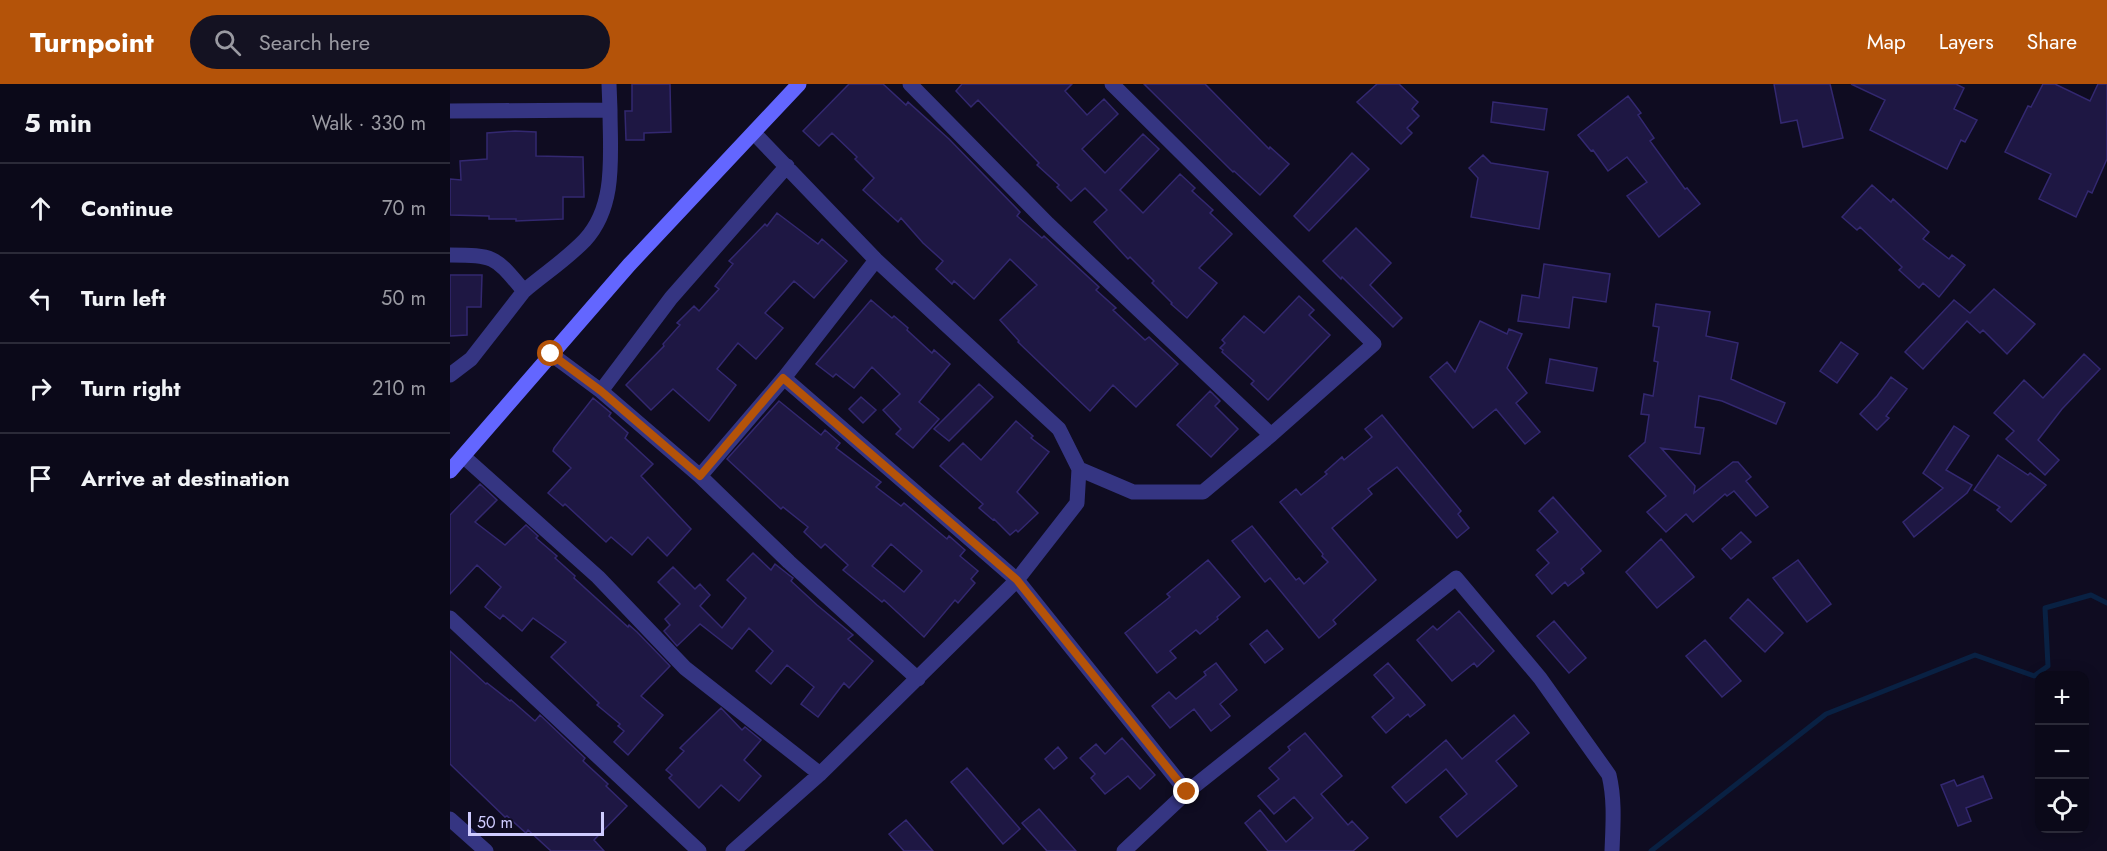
<!DOCTYPE html>
<meta charset="utf-8">
<style>
body{margin:0;font-family:Jost,sans-serif;background:#141222;color:#f1f3f6}
.controls{position:absolute;right:18px;bottom:18px;display:grid;overflow:hidden;border-radius:12px;box-shadow:0 3px 15px #0003}
.controls button{width:54px;height:54px;display:grid;place-items:center;padding:0;border:0;border-bottom:2px solid #2b2a38;background:#0b0919;color:#f1f3f6;font:30px sans-serif}
.scale{position:absolute;left:18px;bottom:15px;width:136px;box-sizing:border-box;padding-left:6px;border:3px solid #cfccff;border-top:0;font-size:16px;line-height:21px;white-space:nowrap;color:#cfccff;-webkit-text-stroke:4px #0f0c21;paint-order:stroke}
.stop{position:absolute;width:18px;height:18px;margin:-14px;border:4px solid #b45309;border-radius:50%;background:#fff}
.stop.end{background:#b45309;border-color:#fff;box-shadow:0 2px 6px #0008}
.list{margin:0;padding:0;list-style:none}
h2{display:flex;justify-content:space-between;align-items:center;height:78px;margin:0;padding:0 24px;font-size:26px}
h2 small{font-size:20px;font-weight:400;color:#9a9aa2}
.list li{display:grid;grid-template-columns:39px 1fr auto;gap:18px;align-items:center;box-sizing:border-box;height:90px;padding:0 24px;border-top:2px solid #2b2a38}
.list b{display:block;font-size:22px;white-space:nowrap}
.list em{font-size:20px;font-style:normal;color:#9a9aa2}
.icon{flex:none;width:33px;height:33px;fill:none;stroke:currentColor;stroke-width:2;stroke-linecap:round;stroke-linejoin:round}
.map{position:relative;flex:none;width:1657px;height:767px;overflow:hidden}
header{display:flex;align-items:center;gap:36px;box-sizing:border-box;height:84px;padding:0 30px;background:#b45309;color:#fff}
header strong{font-size:28px}
nav{display:flex;gap:33px;margin-inline-start:auto;font-size:21px}
.search{width:420px;height:54px;background:#141222;display:flex;align-items:center;gap:15px;box-sizing:border-box;padding:0 21px;border-radius:33px;color:#9a9aa2;font-size:22px}
main{display:flex}
aside{flex:1;background:#0b0919}
.map>svg:first-child{display:block}
.lines{fill:none;stroke-linecap:round;stroke-linejoin:round}
.stream{stroke:#092143;stroke-width:5}
.building{fill:#1e1743;stroke:#332870;stroke-width:1.5;fill-rule:evenodd}
.street{stroke:#353582;stroke-width:15}
.secondary{stroke:#6366ff;stroke-width:15}
.route{stroke:#b45309;stroke-width:8}
</style>
<header>
<strong>Turnpoint</strong>
<div class="search"><svg class="icon" aria-label="search" viewBox="0 0 24 24"><circle cx="10" cy="10" r="6"/><path d="M15 15l6 6"/></svg>Search here</div>
<nav><a>Map</a><a>Layers</a><a>Share</a></nav>
</header>
<main>
<aside>
<h2>5 min<small>Walk · 330 m</small></h2>
<ul class="list">
<li><svg class="icon" aria-label="ahead" viewBox="0 0 24 24"><path d="M12 20V5M6 11l6-6 6 6"/></svg><div><b>Continue</b></div><em>70 m</em></li>
<li><svg class="icon" aria-label="left" viewBox="0 0 24 24"><path d="M17 20v-9H6M10 6l-5 5 5 5"/></svg><div><b>Turn left</b></div><em>50 m</em></li>
<li><svg class="icon" aria-label="right" viewBox="0 0 24 24"><path d="M7 20v-9h11M14 6l5 5-5 5"/></svg><div><b>Turn right</b></div><em>210 m</em></li>
<li><svg class="icon" aria-label="arrive" viewBox="0 0 24 24"><path d="M6 21V4h12l-3 4 3 4H6"/></svg><div><b>Arrive at destination</b></div></li>
</ul>
</aside>
<div class="map">
<svg width="1657" height="767" viewBox="0 0 1657 767">
<rect width="100%" height="100%" fill="#0f0c21"/>
<g class="lines">
<path class="stream" d="M 1201,767 L 1376,630 L 1525,571 L 1584,592 L 1598,582 L 1595,524 L 1641,511 L 1657,519"/>
</g>
<path class="building" d="M 182,0 L 220,0 L 221,48 L 194,49 L 194,56 L 176,56 L 175,27 L 182,27 Z
M 399,0 L 433,0 L 456,21 L 458,18 L 499,55 L 570,128 L 567,132 L 592,154 L 594,152 L 649,203 L 646,206 L 666,224 L 663,226 L 695,256 L 699,253 L 728,280 L 686,323 L 663,301 L 640,327 L 568,258 L 569,257 L 550,236 L 587,201 L 560,175 L 524,215 L 504,197 L 502,200 L 486,185 L 493,177 L 473,159 L 451,134 L 448,138 L 413,106 L 424,94 L 405,75 L 407,73 L 382,49 L 369,62 L 353,47 Z
M 512,0 L 622,0 L 615,7 L 637,31 L 654,15 L 668,30 L 632,65 L 655,89 L 693,50 L 709,65 L 670,106 L 693,129 L 730,90 L 745,104 L 742,107 L 763,126 L 760,129 L 782,150 L 749,184 L 767,199 L 737,234 L 721,220 L 722,219 L 702,199 L 704,197 L 680,173 L 678,175 L 644,138 L 657,126 L 635,104 L 621,117 L 607,103 L 609,101 L 587,81 L 589,79 L 528,16 L 521,23 L 506,7 Z
M 694,0 L 755,0 L 819,65 L 820,63 L 839,80 L 810,111 L 784,87 L 783,88 Z
M 927,0 L 949,0 L 968,18 L 962,25 L 969,32 L 957,44 L 962,49 L 951,60 L 907,18 Z
M 1324,0 L 1380,0 L 1393,54 L 1353,63 L 1347,36 L 1331,39 Z
M 1401,0 L 1506,0 L 1514,4 L 1504,25 L 1527,36 L 1515,58 L 1511,56 L 1497,85 L 1420,46 L 1435,16 Z
M 1593,0 L 1605,0 L 1640,17 L 1648,0 L 1657,0 L 1657,75 L 1642,109 L 1638,107 L 1626,133 L 1589,115 L 1601,90 L 1555,68 L 1578,22 L 1581,23 Z
M 1178,12 L 1191,29 L 1188,31 L 1204,54 L 1200,57 L 1235,105 L 1237,104 L 1250,120 L 1209,153 L 1177,112 L 1197,98 L 1177,73 L 1158,87 L 1143,66 L 1141,67 L 1128,51 Z
M 1043,18 L 1097,25 L 1094,46 L 1041,38 Z
M 65,47 L 86,48 L 86,72 L 133,73 L 134,113 L 113,113 L 113,135 L 66,137 L 66,135 L 39,135 L 39,132 L 0,131 L 0,95 L 11,96 L 10,77 L 37,75 L 37,49 Z
M 902,69 L 919,85 L 859,147 L 844,132 Z
M 1033,71 L 1041,79 L 1098,88 L 1089,145 L 1021,133 L 1028,94 L 1019,84 Z
M 1422,101 L 1441,118 L 1443,115 L 1479,148 L 1473,155 L 1499,175 L 1502,171 L 1515,181 L 1489,213 L 1473,199 L 1469,204 L 1449,186 L 1452,183 L 1410,143 L 1407,146 L 1392,133 Z
M 327,129 L 368,160 L 372,155 L 397,177 L 364,214 L 344,197 L 315,229 L 333,244 L 306,275 L 288,259 L 267,285 L 286,301 L 259,337 L 223,305 L 201,326 L 176,301 L 214,262 L 213,260 L 230,241 L 227,239 L 244,222 L 249,227 L 269,205 L 265,202 L 283,180 L 279,177 L 315,140 L 317,142 Z
M 906,144 L 941,179 L 920,201 L 952,234 L 943,243 L 892,193 L 891,195 L 873,177 Z
M 1094,180 L 1160,190 L 1156,218 L 1123,213 L 1119,244 L 1068,237 L 1072,211 L 1089,214 Z
M 0,191 L 32,191 L 31,223 L 17,223 L 17,251 L 0,252 Z
M 1544,205 L 1585,240 L 1557,270 L 1533,246 L 1530,249 L 1517,237 L 1473,285 L 1455,268 L 1504,216 L 1520,229 Z
M 849,212 L 864,226 L 859,231 L 880,251 L 818,316 L 801,300 L 804,297 L 772,268 L 773,266 L 770,264 L 775,259 L 772,256 L 794,232 L 814,249 Z
M 421,216 L 442,234 L 444,232 L 458,244 L 457,246 L 482,269 L 484,266 L 500,280 L 469,318 L 489,335 L 463,364 L 446,350 L 451,345 L 433,326 L 450,310 L 422,283 L 404,304 L 386,290 L 383,293 L 366,280 Z
M 1206,220 L 1260,228 L 1256,252 L 1288,259 L 1281,295 L 1335,319 L 1326,340 L 1272,317 L 1249,312 L 1245,343 L 1254,344 L 1250,370 L 1211,364 L 1245,402 L 1244,409 L 1283,378 L 1288,378 L 1301,393 L 1296,397 L 1318,423 L 1306,432 L 1284,407 L 1277,412 L 1275,410 L 1243,438 L 1236,430 L 1216,448 L 1197,428 L 1216,412 L 1179,372 L 1195,358 L 1199,331 L 1191,330 L 1194,310 L 1203,312 L 1208,278 L 1204,277 L 1209,243 L 1203,242 Z
M 1030,237 L 1057,250 L 1059,245 L 1072,250 L 1057,284 L 1077,309 L 1066,319 L 1090,348 L 1075,360 L 1046,325 L 1023,344 L 980,293 L 997,278 L 1005,288 Z
M 1391,258 L 1408,270 L 1387,299 L 1370,287 Z
M 1634,270 L 1650,285 L 1612,325 L 1588,356 L 1609,376 L 1595,391 L 1556,355 L 1564,347 L 1544,329 L 1574,296 L 1593,314 Z
M 1100,275 L 1147,284 L 1143,307 L 1096,299 Z
M 1441,293 L 1457,305 L 1436,332 L 1439,334 L 1427,346 L 1410,330 L 1427,312 Z
M 529,300 L 543,313 L 499,357 L 484,345 Z
M 760,307 L 770,317 L 765,322 L 788,345 L 761,373 L 727,341 Z
M 411,313 L 426,326 L 413,339 L 399,325 Z
M 143,314 L 161,329 L 159,332 L 178,349 L 175,354 L 203,380 L 191,392 L 241,445 L 217,472 L 198,453 L 182,471 L 161,453 L 156,458 L 115,420 L 113,422 L 98,409 L 121,384 L 103,367 L 104,364 Z
M 329,317 L 371,351 L 375,346 L 390,359 L 386,364 L 431,398 L 426,403 L 451,422 L 454,419 L 497,455 L 499,452 L 515,466 L 510,472 L 528,487 L 521,495 L 525,499 L 508,519 L 505,516 L 474,553 L 434,516 L 432,518 L 393,486 L 398,481 L 375,460 L 371,464 L 354,448 L 358,443 L 333,423 L 331,425 L 277,375 ZM 441,460 L 472,487 L 454,508 L 422,482 Z
M 932,331 L 1011,427 L 1008,430 L 1019,444 L 1007,454 L 947,383 L 918,405 L 922,410 L 882,444 L 926,496 L 883,536 L 886,540 L 869,554 L 820,494 L 815,498 L 782,457 L 802,442 L 846,496 L 849,494 L 854,500 L 878,478 L 872,472 L 873,470 L 830,418 L 846,405 L 851,411 L 877,390 L 875,388 L 892,373 L 894,376 L 922,353 L 915,345 Z
M 566,337 L 583,352 L 581,354 L 599,368 L 567,408 L 588,429 L 568,448 L 566,446 L 560,451 L 544,435 L 543,436 L 529,424 L 533,420 L 490,382 L 513,359 L 531,376 Z
M 1504,342 L 1519,352 L 1496,386 L 1522,401 L 1517,409 L 1464,453 L 1453,438 L 1493,404 L 1473,389 Z
M 1548,371 L 1578,391 L 1580,389 L 1596,401 L 1561,438 L 1547,426 L 1550,423 L 1524,406 Z
M 30,400 L 47,416 L 25,438 L 55,461 L 76,441 L 88,452 L 86,454 L 107,472 L 105,474 L 125,492 L 124,494 L 178,543 L 179,541 L 187,548 L 220,582 L 191,612 L 213,631 L 178,671 L 164,658 L 174,647 L 168,642 L 170,640 L 147,621 L 149,619 L 101,573 L 116,558 L 83,534 L 72,547 L 53,531 L 50,535 L 35,523 L 51,503 L 27,481 L 0,510 L 0,431 Z
M 1103,413 L 1151,467 L 1131,485 L 1134,489 L 1118,502 L 1115,498 L 1102,510 L 1086,491 L 1099,479 L 1087,466 L 1108,448 L 1089,427 Z
M 1291,448 L 1301,458 L 1281,475 L 1272,465 Z
M 1211,455 L 1244,493 L 1207,524 L 1176,488 Z
M 303,469 L 321,486 L 325,480 L 339,491 L 343,494 L 341,497 L 367,521 L 403,551 L 398,555 L 423,577 L 399,604 L 394,599 L 368,633 L 351,620 L 364,603 L 337,581 L 321,600 L 306,587 L 323,567 L 299,544 L 282,565 L 250,540 L 227,562 L 214,547 L 220,541 L 215,535 L 230,520 L 208,498 L 223,483 L 245,505 L 250,500 L 260,511 L 250,522 L 272,544 L 296,514 L 277,496 Z
M 758,476 L 790,513 L 767,533 L 768,535 L 750,550 L 746,546 L 720,567 L 726,574 L 707,589 L 675,549 L 720,513 L 717,510 Z
M 1348,476 L 1381,520 L 1357,538 L 1323,494 Z
M 1298,515 L 1333,549 L 1315,568 L 1280,534 Z
M 1009,527 L 1044,567 L 1027,583 L 1024,579 L 1002,597 L 967,556 L 983,542 L 987,546 Z
M 1104,537 L 1136,574 L 1119,589 L 1087,552 Z
M 817,546 L 833,565 L 815,579 L 800,560 Z
M 1255,556 L 1291,597 L 1272,613 L 1236,572 Z
M 0,567 L 36,600 L 37,599 L 60,617 L 61,616 L 85,637 L 90,631 L 135,674 L 133,677 L 158,700 L 156,702 L 177,722 L 144,756 L 154,767 L 101,767 L 78,746 L 76,749 L 57,732 L 55,733 L 0,680 Z
M 766,579 L 787,606 L 770,620 L 780,632 L 761,647 L 744,625 L 720,644 L 702,622 L 719,608 L 726,615 L 756,591 L 754,588 Z
M 938,579 L 975,621 L 960,633 L 958,630 L 936,649 L 922,633 L 944,614 L 924,591 Z
M 271,624 L 292,646 L 295,643 L 311,656 L 294,676 L 311,692 L 289,717 L 271,701 L 249,724 L 219,694 L 222,691 L 216,686 L 234,667 L 230,664 Z
M 1064,631 L 1079,649 L 1046,677 L 1067,702 L 1007,753 L 990,733 L 1017,710 L 996,685 L 956,719 L 942,703 L 996,656 L 1012,675 Z
M 855,649 L 892,692 L 871,710 L 898,741 L 902,737 L 918,754 L 903,767 L 818,767 L 795,739 L 810,726 L 836,758 L 863,734 L 844,713 L 824,730 L 808,712 L 829,695 L 819,684 L 840,666 L 838,663 Z
M 672,654 L 705,691 L 690,705 L 678,692 L 655,710 L 641,694 L 645,690 L 630,674 L 646,660 L 655,670 Z
M 608,663 L 617,674 L 604,685 L 595,675 Z
M 517,684 L 570,745 L 553,760 L 501,698 Z
M 1533,692 L 1542,714 L 1516,724 L 1521,737 L 1508,742 L 1491,701 L 1504,696 L 1507,702 Z
M 589,725 L 626,767 L 597,767 L 572,739 Z
M 456,736 L 483,767 L 454,767 L 439,750 Z"/>
<g class="lines">
<path class="street" d="M 460,0 L 598,140 L 821,351 L 924,260 L 662,0
M 0,27 L 160,26 L 159,0
M 0,171 C 46,171 45,173 74,207 L 21,275 L 0,291
M 74,207 C 94,190 117,175 135,156 C 167,121 160,70 160,26
M 101,270 L 151,307 L 250,392 L 339,478 L 468,595
M 334,294 L 567,496 L 737,708 L 1006,494 L 1090,594 L 1159,691 C 1165,716 1163,741 1162,767
M 151,307 L 221,214 L 337,82
M 13,372 L 148,493 L 235,584 L 370,690
M 629,385 L 683,408 L 753,408 L 821,351
M 250,392 L 334,294 L 426,176
M 0,534 L 249,767
M 0,735 L 36,767
M 283,767 L 370,690 L 567,496 L 627,419 L 629,385 L 609,345 L 426,176 L 304,49
M 674,767 L 737,708"/>
<path class="secondary" d="M 0,387 L 179,181 L 349,0"/>
</g>
<g class="lines">
<path class="route" d="M 101,270 L 151,307 L 250,392 L 333,294 L 567,496 L 737,708"/>
</g>
</svg>
<div class="controls">
<button>+</button>
<button>−</button>
<button><svg class="icon" aria-label="locate" viewBox="0 0 24 24"><circle cx="12" cy="12" r="6"/><path d="M12 2v4M12 18v4M2 12h4M18 12h4"/></svg></button>
</div>
<div class="scale">50 m</div>
<div class="stop" style="left:101px;top:270px"></div>
<div class="stop end" style="left:737px;top:708px"></div>
</div>
</main>
